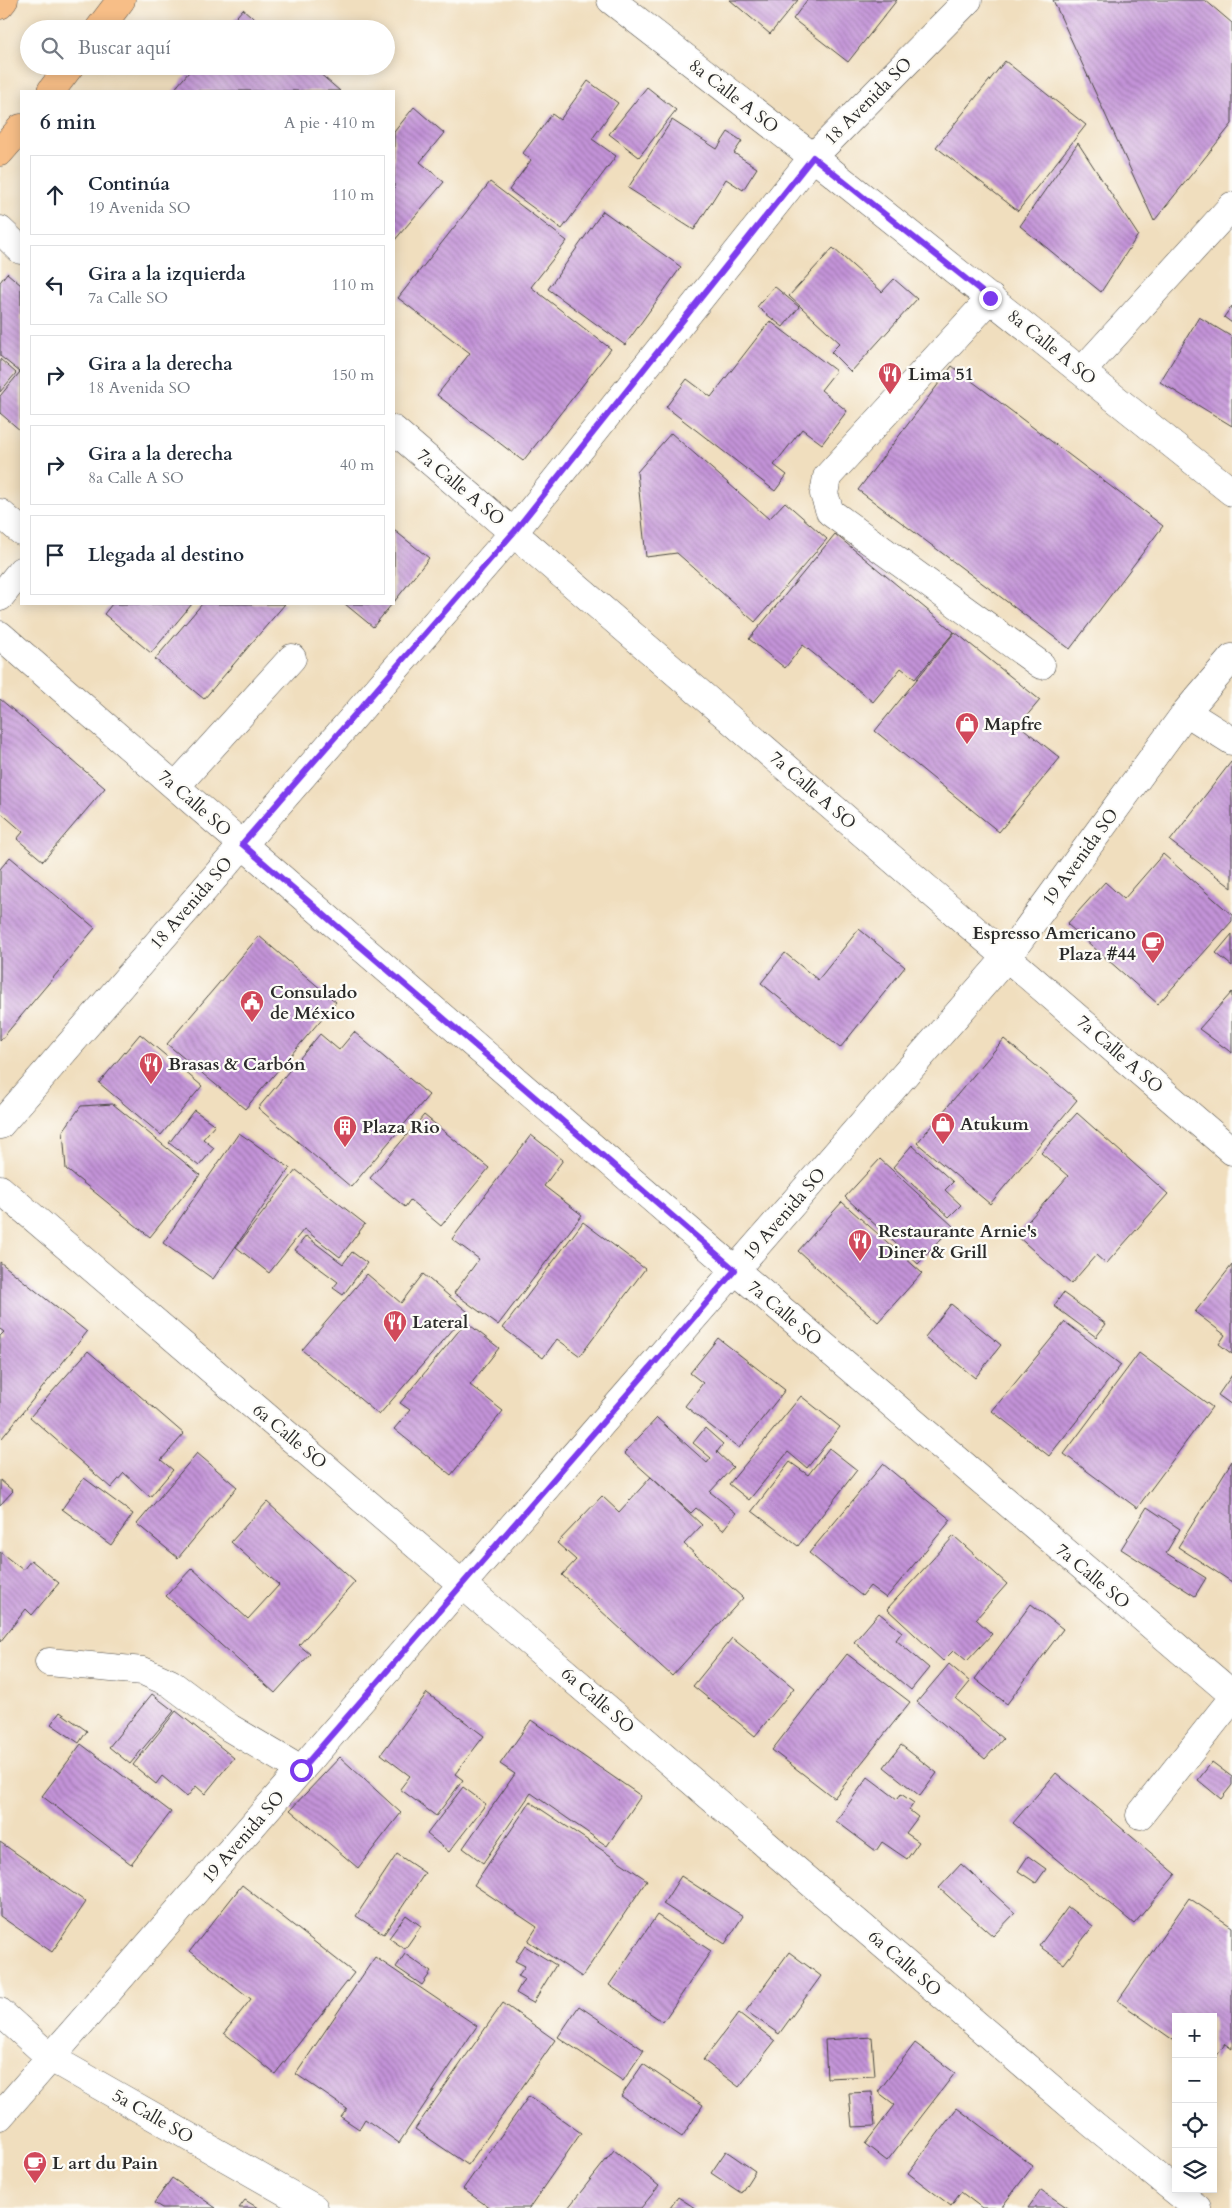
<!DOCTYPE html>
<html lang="es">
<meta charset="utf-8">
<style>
body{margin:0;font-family:Cardo,serif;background:#f6f6f7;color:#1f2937}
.controls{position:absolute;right:15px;bottom:15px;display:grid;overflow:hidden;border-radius:0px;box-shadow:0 2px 12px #0003}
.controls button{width:45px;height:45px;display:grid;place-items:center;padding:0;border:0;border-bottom:1px solid #e0e1e3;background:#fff;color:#1f2937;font:25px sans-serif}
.stop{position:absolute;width:15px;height:15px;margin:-11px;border:4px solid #7c3aed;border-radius:50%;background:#fff}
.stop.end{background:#7c3aed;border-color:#fff;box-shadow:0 1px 5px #0008}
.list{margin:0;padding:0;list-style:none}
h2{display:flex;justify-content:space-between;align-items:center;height:65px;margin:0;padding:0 20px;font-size:21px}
h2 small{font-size:16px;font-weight:400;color:#747a83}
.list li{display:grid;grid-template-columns:32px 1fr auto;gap:15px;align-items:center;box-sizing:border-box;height:80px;margin:0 10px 10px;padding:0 10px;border:1px solid #e0e1e3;border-radius:0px}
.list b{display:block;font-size:19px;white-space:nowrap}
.list p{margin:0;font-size:16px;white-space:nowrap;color:#747a83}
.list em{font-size:16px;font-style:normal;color:#747a83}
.icon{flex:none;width:28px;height:28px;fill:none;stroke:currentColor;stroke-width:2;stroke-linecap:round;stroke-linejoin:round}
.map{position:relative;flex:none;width:1232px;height:2208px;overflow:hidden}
.search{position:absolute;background:#fff;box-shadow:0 2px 12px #0003;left:20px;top:20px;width:375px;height:55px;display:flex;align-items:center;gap:12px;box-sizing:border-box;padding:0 18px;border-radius:28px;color:#747a83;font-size:19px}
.panel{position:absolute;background:#fff;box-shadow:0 2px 12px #0003;left:20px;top:90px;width:375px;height:515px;border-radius:0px}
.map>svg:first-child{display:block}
.building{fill:url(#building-back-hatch)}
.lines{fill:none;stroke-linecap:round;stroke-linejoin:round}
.minor-casing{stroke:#494641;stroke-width:29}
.highway-casing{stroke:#494641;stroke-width:29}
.minor{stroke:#fff;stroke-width:28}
.highway{stroke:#f7be87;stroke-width:28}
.route{stroke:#7c3aed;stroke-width:6}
.labels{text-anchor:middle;stroke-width:4.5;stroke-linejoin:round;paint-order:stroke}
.street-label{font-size:18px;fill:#2b2b2b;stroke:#fdfcf7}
.poi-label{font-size:18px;font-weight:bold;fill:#2b2b2b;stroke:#fdfcf7;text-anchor:start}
</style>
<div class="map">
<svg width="1232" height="2208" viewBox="0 0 1232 2208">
<defs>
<pattern id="building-back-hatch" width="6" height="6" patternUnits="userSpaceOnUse" patternTransform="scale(1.25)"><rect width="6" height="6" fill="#c393d8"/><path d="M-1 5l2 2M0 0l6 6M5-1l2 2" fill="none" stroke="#9f78af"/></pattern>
</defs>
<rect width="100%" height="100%" fill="#fdfcf7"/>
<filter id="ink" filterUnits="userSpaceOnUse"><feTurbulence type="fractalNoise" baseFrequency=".02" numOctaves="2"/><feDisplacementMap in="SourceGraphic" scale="10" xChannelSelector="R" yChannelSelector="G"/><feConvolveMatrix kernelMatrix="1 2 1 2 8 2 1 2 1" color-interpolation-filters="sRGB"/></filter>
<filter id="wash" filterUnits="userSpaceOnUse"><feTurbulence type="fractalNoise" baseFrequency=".0096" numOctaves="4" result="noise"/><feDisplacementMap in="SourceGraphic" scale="20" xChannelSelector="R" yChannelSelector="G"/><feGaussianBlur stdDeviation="1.12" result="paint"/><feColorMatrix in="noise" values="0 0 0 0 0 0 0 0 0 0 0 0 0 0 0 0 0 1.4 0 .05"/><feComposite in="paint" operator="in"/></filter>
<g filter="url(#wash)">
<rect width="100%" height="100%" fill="#f0debe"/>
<g id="blocks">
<path class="building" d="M 730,0 L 798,0 L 770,34 Z
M 807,0 L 897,0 L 848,62 L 793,19 Z
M 1053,0 L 1205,0 L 1232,23 L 1232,124 L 1154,221 Z
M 243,9 L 266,29 L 226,29 Z
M 1005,61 L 1086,125 L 1018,211 L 936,147 Z
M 194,66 L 311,66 L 340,91 L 173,91 Z
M 588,81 L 618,103 L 592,139 L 616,156 L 562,229 L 509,190 L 531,160 L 523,153 L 552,114 L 560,120 Z
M 647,87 L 676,110 L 639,157 L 609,134 Z
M 414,107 L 444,133 L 420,162 L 444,182 L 394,241 L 394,132 Z
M 672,120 L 717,149 L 728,132 L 742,141 L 734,153 L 757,168 L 743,190 L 726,179 L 694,230 L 628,188 Z
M 1078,143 L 1138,235 L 1101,292 L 1020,226 Z
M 490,182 L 567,241 L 531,287 L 611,349 L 523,461 L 437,395 L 470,353 L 398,298 Z
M 603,211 L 681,267 L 625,345 L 548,289 Z
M 833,248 L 882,292 L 894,279 L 917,299 L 851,372 L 831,352 L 840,343 L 789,296 Z
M 7,273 L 21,285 L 21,431 L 0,413 L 0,396 L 20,372 L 0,356 L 0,282 Z
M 774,286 L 799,307 L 783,327 L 757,307 Z
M 1232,306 L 1232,323 L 1224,317 Z
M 1199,317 L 1232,337 L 1232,426 L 1160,382 Z
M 770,321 L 836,371 L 821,390 L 847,411 L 822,444 L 802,429 L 774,465 L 787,475 L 775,491 L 666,407 L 687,379 L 711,397 Z
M 0,359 L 16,373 L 0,392 Z
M 952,366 L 1163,526 L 1070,649 L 858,490 Z
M 671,433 L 769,519 L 785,502 L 827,539 L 755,622 L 677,553 L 646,557 L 637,472 Z
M 394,530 L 429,558 L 394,602 Z
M 835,534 L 954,632 L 915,679 L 901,668 L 873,702 L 803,645 L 785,668 L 749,639 Z
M 112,604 L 192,604 L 151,653 L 104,614 Z
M 202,604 L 285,604 L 204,699 L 155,659 Z
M 345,604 L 392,604 L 373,627 Z
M 955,632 L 1040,700 L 1019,725 L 1060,758 L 999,832 L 875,731 Z
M 0,699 L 105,788 L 43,861 L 17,839 L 23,832 L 0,812 Z
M 1231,762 L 1232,763 L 1232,888 L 1170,841 Z
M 1163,854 L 1232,915 L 1232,921 L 1158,1004 L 1067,924 L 1105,882 L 1124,899 Z
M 10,857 L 95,928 L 0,1041 L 0,869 Z
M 859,929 L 905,967 L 840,1048 L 761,983 L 785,953 L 818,980 Z
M 1232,934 L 1232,966 L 1216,953 Z
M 259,936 L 336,1002 L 245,1109 L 167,1044 Z
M 1232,992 L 1232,1053 L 1199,1029 Z
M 354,1032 L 429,1095 L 351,1187 L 258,1108 L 320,1034 L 339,1050 Z
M 140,1034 L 202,1086 L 161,1135 L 99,1083 Z
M 1004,1039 L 1077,1100 L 990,1204 L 917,1143 Z
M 113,1104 L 200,1175 L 150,1237 L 66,1169 L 63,1131 L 81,1106 Z
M 194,1110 L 215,1125 L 203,1139 L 214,1148 L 199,1166 L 169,1143 Z
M 1077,1113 L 1168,1194 L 1106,1264 L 1096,1255 L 1071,1284 L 1016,1235 L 1068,1176 L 1041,1153 Z
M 424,1115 L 489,1168 L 441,1226 L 410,1200 L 405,1207 L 370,1178 Z
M 239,1133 L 290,1168 L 213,1279 L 163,1243 Z
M 531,1135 L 563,1160 L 544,1186 L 582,1215 L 498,1325 L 454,1293 L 479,1259 L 452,1239 Z
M 912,1145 L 953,1182 L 945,1190 L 961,1205 L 949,1217 L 893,1167 Z
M 880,1159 L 953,1226 L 918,1264 L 845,1197 Z
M 296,1170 L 365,1224 L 340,1257 L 304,1229 L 269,1273 L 236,1247 Z
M 842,1202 L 922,1273 L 878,1322 L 798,1251 Z
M 583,1222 L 645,1269 L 580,1356 L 557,1339 L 543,1358 L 503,1328 Z
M 306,1236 L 343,1264 L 352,1252 L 367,1263 L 343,1295 L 333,1288 L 338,1282 L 295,1250 Z
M 0,1262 L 87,1332 L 2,1438 L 0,1436 L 0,1336 L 4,1332 L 0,1329 Z
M 1232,1265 L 1232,1354 L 1219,1344 L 1225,1335 L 1195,1312 Z
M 367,1274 L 401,1303 L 423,1274 L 468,1312 L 379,1415 L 302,1350 Z
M 1063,1293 L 1106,1324 L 1096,1337 L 1054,1306 Z
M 951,1304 L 1001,1345 L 975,1378 L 925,1337 Z
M 466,1322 L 499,1348 L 470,1385 L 503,1411 L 451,1475 L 394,1429 L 410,1410 L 400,1403 Z
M 1065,1322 L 1121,1365 L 1049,1456 L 992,1411 Z
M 718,1338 L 785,1390 L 739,1448 L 685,1406 L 703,1383 L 690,1373 Z
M 88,1351 L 184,1434 L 161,1460 L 173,1470 L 150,1497 L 124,1473 L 111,1488 L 30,1417 Z
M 1139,1353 L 1212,1407 L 1137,1508 L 1064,1454 Z
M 1232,1375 L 1232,1405 L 1218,1395 Z
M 801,1396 L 840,1427 L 807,1468 L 788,1452 L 749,1500 L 729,1484 Z
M 657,1418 L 707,1463 L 711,1458 L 693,1443 L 705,1428 L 723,1444 L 717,1452 L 733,1467 L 710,1492 L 736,1513 L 723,1530 L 696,1508 L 691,1513 L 624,1453 Z
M 829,1448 L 857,1470 L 798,1546 L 752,1511 L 790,1462 L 808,1475 Z
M 197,1453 L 237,1487 L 178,1558 L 137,1524 Z
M 1232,1461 L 1232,1582 L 1178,1547 Z
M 883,1464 L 951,1520 L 886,1598 L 870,1586 L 862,1596 L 809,1553 Z
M 651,1477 L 702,1525 L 684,1544 L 743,1598 L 672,1676 L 562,1575 L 576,1560 L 557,1543 L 602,1496 L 619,1512 Z
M 84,1478 L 133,1514 L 111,1545 L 62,1509 Z
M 0,1480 L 13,1491 L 0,1505 Z
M 267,1502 L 355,1582 L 299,1645 L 310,1654 L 275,1693 L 166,1596 L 192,1568 L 248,1619 L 279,1585 L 231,1542 Z
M 1147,1507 L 1180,1529 L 1166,1553 L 1206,1578 L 1195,1596 L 1121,1549 Z
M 954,1536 L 1007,1584 L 976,1619 L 992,1634 L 967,1661 L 954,1650 L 943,1661 L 887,1609 Z
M 0,1552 L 23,1570 L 31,1560 L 59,1583 L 32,1615 L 26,1609 L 0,1642 Z
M 1031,1604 L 1063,1629 L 1007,1704 L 975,1679 Z
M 879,1613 L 902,1632 L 896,1640 L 929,1668 L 911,1690 L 854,1642 Z
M 732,1638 L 794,1688 L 755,1736 L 693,1686 Z
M 847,1654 L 910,1702 L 834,1798 L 772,1750 Z
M 949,1664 L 970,1682 L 956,1699 L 1003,1739 L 985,1759 L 917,1702 Z
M 427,1693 L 484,1736 L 455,1774 L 463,1780 L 436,1816 L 400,1789 L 410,1776 L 381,1754 Z
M 152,1694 L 174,1711 L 130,1764 L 109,1747 Z
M 176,1711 L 234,1758 L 205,1794 L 196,1786 L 187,1797 L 162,1776 L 156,1784 L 133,1765 Z
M 60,1712 L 87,1731 L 79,1743 L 51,1724 Z
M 531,1720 L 641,1796 L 607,1846 L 531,1793 L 483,1863 L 463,1848 L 515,1774 L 500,1764 Z
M 81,1744 L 171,1812 L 131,1864 L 42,1796 Z
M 901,1745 L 937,1773 L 920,1796 L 884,1767 Z
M 340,1757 L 401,1813 L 358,1868 L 290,1810 Z
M 1212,1762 L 1232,1777 L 1232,1785 L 1221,1799 L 1198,1780 Z
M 1056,1773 L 1176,1874 L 1134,1924 L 1013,1823 Z
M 868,1777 L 897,1799 L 901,1794 L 914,1803 L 909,1810 L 918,1817 L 906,1833 L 919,1842 L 907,1859 L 882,1842 L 876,1851 L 836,1821 Z
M 463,1787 L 486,1804 L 449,1852 L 427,1834 Z
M 530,1802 L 647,1880 L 582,1977 L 528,1941 L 537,1927 L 474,1885 Z
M 0,1842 L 86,1902 L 52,1952 L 0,1916 Z
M 397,1854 L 425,1873 L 384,1934 L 356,1916 Z
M 1028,1856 L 1046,1869 L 1036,1883 L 1018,1871 Z
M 961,1864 L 1015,1913 L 993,1936 L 939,1888 Z
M 681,1876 L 743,1916 L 725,1944 L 663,1904 Z
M 242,1885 L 354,1973 L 275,2074 L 224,2033 L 251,1999 L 190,1951 Z
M 1189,1898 L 1232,1927 L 1232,2049 L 1225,2044 L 1213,2061 L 1213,2017 L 1176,2017 L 1176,2042 L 1118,2001 Z
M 1068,1907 L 1093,1926 L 1064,1964 L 1039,1946 Z
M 406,1915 L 421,1926 L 405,1949 L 389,1938 Z
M 657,1915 L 711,1951 L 663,2022 L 609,1985 Z
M 525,1946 L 556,1965 L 533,2003 L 516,1993 L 524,1979 L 518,1976 L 525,1966 L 515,1961 Z
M 789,1952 L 821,1976 L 779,2034 L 746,2011 Z
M 405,1954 L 431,1972 L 422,1985 L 396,1967 Z
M 375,1957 L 477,2026 L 399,2143 L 365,2119 L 359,2129 L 341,2117 L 347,2109 L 296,2074 Z
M 503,2003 L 555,2040 L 468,2165 L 415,2129 Z
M 579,2006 L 644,2050 L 623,2081 L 558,2037 Z
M 739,2013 L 775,2041 L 739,2087 L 703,2060 Z
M 872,2037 L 875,2076 L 827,2078 L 825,2040 Z
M 915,2043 L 955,2073 L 887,2161 L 865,2144 L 895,2105 L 878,2092 Z
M 643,2064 L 703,2105 L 682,2137 L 621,2096 Z
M 872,2092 L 875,2126 L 852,2127 L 849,2093 Z
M 529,2096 L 581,2133 L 529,2208 L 490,2208 L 463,2189 Z
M 957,2108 L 1033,2166 L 1001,2208 L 982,2208 L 961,2192 L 951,2206 L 908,2173 Z
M 614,2150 L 659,2186 L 641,2208 L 568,2208 Z
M 726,2151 L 755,2171 L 741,2193 L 711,2173 Z
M 172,2178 L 216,2208 L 162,2208 L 154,2203 Z
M 1041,2190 L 1068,2208 L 1028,2208 Z
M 678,2197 L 695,2208 L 670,2208 Z
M 245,2200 L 258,2208 L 239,2208 Z"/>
</g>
</g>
<g filter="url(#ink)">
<use href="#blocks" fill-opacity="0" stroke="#494641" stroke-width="1"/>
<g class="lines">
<g class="minor-casing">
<path id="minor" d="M 611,0 L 813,157 L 1232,492
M 0,230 L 21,250
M 991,298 L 827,477 L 824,494 L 830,512 L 1041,665
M 1082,371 L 1232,206
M 394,430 L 1232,1151
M 0,513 L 21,531
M 0,597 L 21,571
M 0,635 L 735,1270 L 1232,1694
M 1186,712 L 1232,741
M 176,786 L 292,658
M 0,1125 L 514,532 L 813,157 L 968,0
M 0,1189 L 1094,2125 L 1197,2208
M 49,1662 L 143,1671 L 170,1683 L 230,1728 L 301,1770
M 1140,1815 L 1232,1699
M 0,2012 L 51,2058 L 314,2208
M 0,2116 L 1007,957 L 1186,712 L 1232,658"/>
</g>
<g class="highway-casing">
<path id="highway" d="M 0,5 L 4,0
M 99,29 L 121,0
M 51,91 L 70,66
M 0,152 L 21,128"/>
</g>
<use href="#minor" class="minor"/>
<use href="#highway" class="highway"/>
</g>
</g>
<g class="lines" filter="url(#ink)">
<path class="route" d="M 301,1770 L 735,1270 L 242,844 L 514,532 L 813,157 L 990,298"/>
</g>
<defs>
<g id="restaurant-pin" transform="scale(1.25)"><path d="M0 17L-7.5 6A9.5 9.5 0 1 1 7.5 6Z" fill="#d1495b" stroke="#fdfcf7"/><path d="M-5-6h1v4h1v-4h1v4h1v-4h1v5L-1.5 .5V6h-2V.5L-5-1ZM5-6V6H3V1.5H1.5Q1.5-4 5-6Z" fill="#fff"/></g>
<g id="shop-pin" transform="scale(1.25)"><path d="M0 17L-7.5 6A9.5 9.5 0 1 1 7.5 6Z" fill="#d1495b" stroke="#fdfcf7"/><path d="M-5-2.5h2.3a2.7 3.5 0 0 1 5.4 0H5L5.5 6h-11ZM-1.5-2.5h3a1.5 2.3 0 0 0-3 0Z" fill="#fff"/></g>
<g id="cafe-pin" transform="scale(1.25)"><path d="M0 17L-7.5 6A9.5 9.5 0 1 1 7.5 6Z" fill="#d1495b" stroke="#fdfcf7"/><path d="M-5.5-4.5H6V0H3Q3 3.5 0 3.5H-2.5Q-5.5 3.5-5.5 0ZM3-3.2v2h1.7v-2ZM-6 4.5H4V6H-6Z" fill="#fff"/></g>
<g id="civic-pin" transform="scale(1.25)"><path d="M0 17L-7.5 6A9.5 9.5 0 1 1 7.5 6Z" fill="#d1495b" stroke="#fdfcf7"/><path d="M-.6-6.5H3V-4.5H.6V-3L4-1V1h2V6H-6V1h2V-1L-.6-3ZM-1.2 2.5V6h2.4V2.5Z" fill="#fff"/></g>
<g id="building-pin" transform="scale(1.25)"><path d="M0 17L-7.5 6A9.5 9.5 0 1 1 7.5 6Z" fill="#d1495b" stroke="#fdfcf7"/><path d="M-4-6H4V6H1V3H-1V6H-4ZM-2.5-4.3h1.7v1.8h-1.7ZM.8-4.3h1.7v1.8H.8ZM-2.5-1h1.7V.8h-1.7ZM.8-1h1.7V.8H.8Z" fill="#fff"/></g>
</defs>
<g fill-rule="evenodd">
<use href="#restaurant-pin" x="890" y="374"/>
<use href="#shop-pin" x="967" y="724"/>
<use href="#cafe-pin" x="1153" y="943"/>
<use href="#civic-pin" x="252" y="1002"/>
<use href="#restaurant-pin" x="151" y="1064"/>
<use href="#shop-pin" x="943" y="1124"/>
<use href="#building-pin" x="345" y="1127"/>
<use href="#restaurant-pin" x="860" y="1241"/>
<use href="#restaurant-pin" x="395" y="1322"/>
<use href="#cafe-pin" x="35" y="2163"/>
</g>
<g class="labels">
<g class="street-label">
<text transform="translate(734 96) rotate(38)" y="6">8a Calle A SO</text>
<text transform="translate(868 101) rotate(-45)" y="6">18 Avenida SO</text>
<text transform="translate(1052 347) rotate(39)" y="6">8a Calle A SO</text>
<text transform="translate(461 487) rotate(40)" y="6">7a Calle A SO</text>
<text transform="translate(813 790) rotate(41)" y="6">7a Calle A SO</text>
<text transform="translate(195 803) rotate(41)" y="6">7a Calle SO</text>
<text transform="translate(1080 857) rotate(-54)" y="6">19 Avenida SO</text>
<text transform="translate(191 903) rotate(-49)" y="6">18 Avenida SO</text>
<text transform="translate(1120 1054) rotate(41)" y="6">7a Calle A SO</text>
<text transform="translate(784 1214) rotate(-49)" y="6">19 Avenida SO</text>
<text transform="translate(785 1313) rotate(40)" y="6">7a Calle SO</text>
<text transform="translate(290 1436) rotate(40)" y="6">6a Calle SO</text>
<text transform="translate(1093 1576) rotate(40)" y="6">7a Calle SO</text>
<text transform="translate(598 1700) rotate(41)" y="6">6a Calle SO</text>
<text transform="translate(243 1837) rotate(-49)" y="6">19 Avenida SO</text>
<text transform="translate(905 1963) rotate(41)" y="6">6a Calle SO</text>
<text transform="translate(153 2116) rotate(30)" y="6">5a Calle SO</text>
</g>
<g class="poi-label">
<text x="908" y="380">Lima 51</text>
<text x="984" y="730">Mapfre</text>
<text x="1136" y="939" text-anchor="end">Espresso Americano<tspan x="1136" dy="21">Plaza #44</tspan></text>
<text x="270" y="998">Consulado<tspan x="270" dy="21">de México</tspan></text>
<text x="168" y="1070">Brasas &amp; Carbón</text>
<text x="960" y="1130">Atukum</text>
<text x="362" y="1133">Plaza Rio</text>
<text x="878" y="1237">Restaurante Arnie's<tspan x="878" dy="21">Diner &amp; Grill</tspan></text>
<text x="412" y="1328">Lateral</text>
<text x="52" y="2169">L art du Pain</text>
</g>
</g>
</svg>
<div class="controls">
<button>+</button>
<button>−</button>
<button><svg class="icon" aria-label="locate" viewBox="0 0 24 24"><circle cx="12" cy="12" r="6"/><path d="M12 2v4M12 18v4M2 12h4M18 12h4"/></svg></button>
<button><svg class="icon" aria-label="layers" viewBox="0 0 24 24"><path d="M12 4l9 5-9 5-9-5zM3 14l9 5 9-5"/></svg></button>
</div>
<div class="stop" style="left:301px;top:1770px"></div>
<div class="stop end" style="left:990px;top:298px"></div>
<div class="search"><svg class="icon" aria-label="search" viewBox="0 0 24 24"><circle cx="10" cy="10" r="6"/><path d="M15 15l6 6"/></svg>Buscar aquí</div>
<section class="panel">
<h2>6 min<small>A pie · 410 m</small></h2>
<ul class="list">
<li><svg class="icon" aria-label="ahead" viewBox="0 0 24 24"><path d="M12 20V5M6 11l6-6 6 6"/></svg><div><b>Continúa</b><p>19 Avenida SO</p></div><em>110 m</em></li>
<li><svg class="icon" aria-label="left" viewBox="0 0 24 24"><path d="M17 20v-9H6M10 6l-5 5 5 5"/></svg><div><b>Gira a la izquierda</b><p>7a Calle SO</p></div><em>110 m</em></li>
<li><svg class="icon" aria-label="right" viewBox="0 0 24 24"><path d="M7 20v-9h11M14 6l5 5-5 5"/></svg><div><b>Gira a la derecha</b><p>18 Avenida SO</p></div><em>150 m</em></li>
<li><svg class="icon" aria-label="right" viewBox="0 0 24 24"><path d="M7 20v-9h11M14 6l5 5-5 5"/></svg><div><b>Gira a la derecha</b><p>8a Calle A SO</p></div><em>40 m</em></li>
<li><svg class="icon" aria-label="arrive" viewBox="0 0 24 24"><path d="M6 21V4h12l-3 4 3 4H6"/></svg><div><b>Llegada al destino</b></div></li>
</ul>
</section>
</div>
